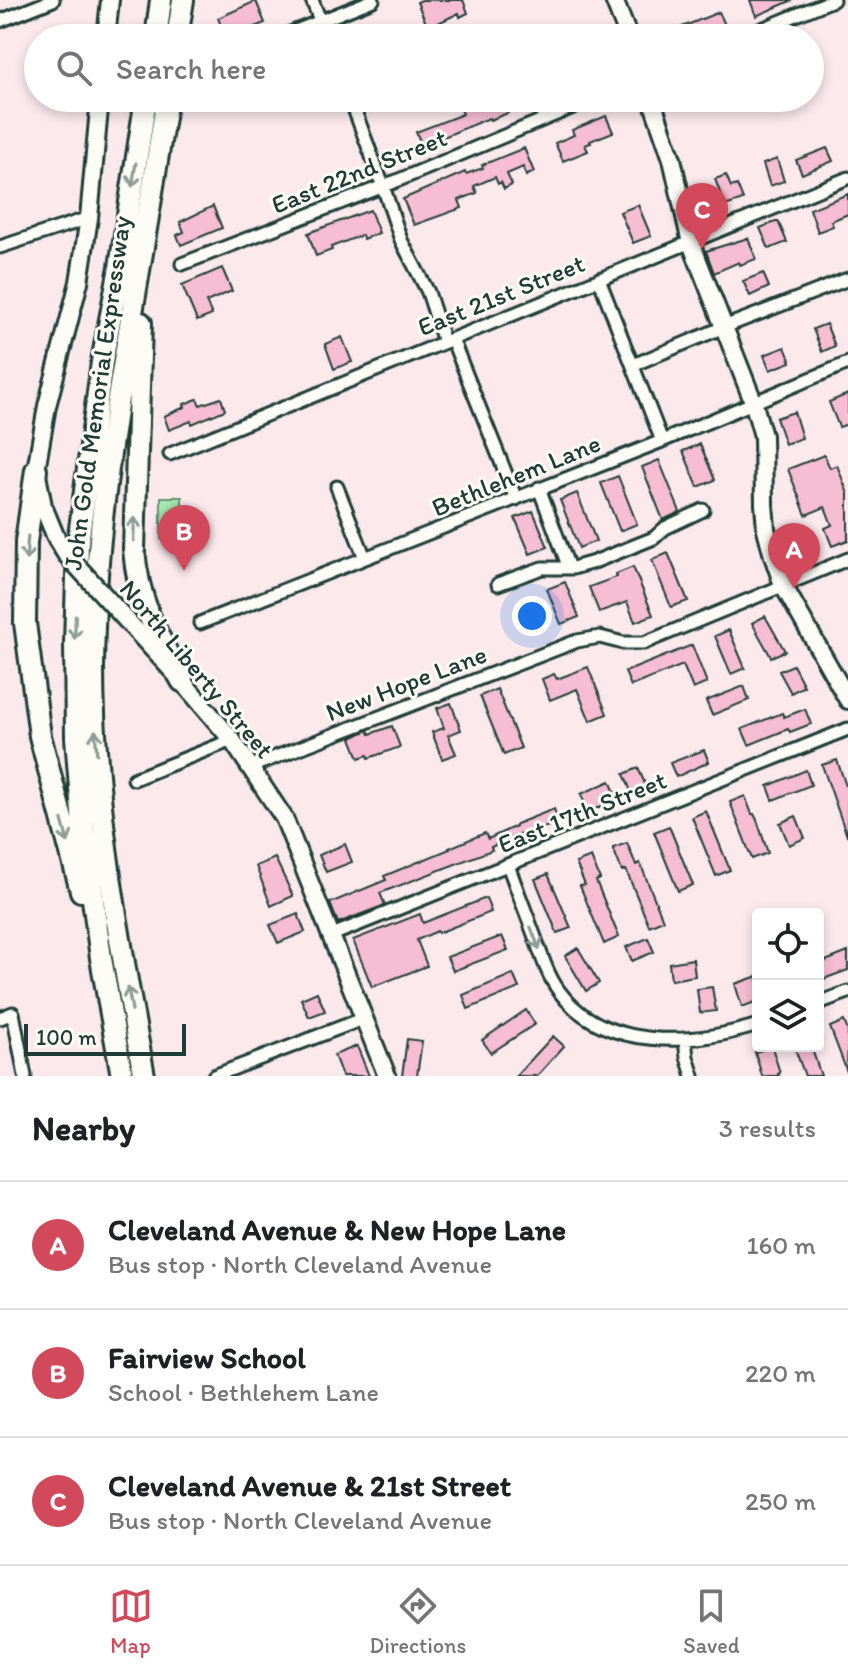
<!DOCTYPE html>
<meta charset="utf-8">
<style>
body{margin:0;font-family:Itim,sans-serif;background:#f6f6f6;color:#202124}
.controls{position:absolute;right:24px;bottom:24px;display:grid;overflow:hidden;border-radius:8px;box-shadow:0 4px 12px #0003}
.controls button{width:72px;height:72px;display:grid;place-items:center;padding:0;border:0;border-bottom:2px solid #e0e0e0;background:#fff;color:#202124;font:40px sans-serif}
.scale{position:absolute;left:24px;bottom:20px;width:162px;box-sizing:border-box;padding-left:8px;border:4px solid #1f3d34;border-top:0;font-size:22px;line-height:28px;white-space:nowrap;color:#1f3d34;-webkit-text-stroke:6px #fdfcf7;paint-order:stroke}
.you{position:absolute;left:532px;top:616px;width:28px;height:28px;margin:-20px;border:6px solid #fff;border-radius:50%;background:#1a73e8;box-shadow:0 0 0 12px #1a73e833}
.badge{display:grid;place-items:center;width:52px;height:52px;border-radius:50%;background:#d1495b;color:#fff;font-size:26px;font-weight:700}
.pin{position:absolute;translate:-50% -66px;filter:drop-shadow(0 2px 4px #0008)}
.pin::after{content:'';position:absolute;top:42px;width:28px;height:24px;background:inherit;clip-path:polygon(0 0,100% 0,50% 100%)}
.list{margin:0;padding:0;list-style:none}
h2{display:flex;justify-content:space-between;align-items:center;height:104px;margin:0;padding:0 32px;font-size:34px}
h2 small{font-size:26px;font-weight:400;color:#757577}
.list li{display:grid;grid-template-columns:52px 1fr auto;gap:24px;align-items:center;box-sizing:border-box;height:128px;padding:0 32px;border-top:2px solid #e0e0e0}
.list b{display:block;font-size:30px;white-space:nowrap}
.list p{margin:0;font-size:26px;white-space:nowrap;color:#757577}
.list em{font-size:26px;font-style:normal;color:#757577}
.icon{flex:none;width:44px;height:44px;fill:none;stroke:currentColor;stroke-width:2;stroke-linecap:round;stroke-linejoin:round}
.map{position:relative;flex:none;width:848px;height:1076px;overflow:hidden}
.search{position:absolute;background:#fff;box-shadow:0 4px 12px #0003;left:24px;right:24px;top:24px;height:88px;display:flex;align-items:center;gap:20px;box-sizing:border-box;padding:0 28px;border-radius:44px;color:#757577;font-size:30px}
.sheet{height:488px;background:#fff}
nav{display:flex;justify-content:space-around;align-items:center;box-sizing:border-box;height:112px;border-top:2px solid #e0e0e0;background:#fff;font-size:22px;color:#757577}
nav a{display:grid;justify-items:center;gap:4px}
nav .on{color:#d1495b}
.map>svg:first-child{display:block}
.green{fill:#a7e9b2;stroke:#639373;stroke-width:2}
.building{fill:#f6bdd3;stroke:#1f3d34;stroke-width:2}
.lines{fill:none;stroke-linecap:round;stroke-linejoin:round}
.street-casing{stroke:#1f3d34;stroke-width:17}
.secondary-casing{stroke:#1f3d34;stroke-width:22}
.highway-casing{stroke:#1f3d34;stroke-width:26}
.street{stroke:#fdfcf7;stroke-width:11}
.secondary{stroke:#fdfcf7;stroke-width:16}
.highway{stroke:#fdfcf7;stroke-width:20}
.secondary-bridge-casing{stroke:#1f3d34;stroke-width:22;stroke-linecap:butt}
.secondary-bridge{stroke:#fdfcf7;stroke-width:16}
.oneway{stroke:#8e9c96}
.labels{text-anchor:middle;stroke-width:6;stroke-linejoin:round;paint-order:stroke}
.street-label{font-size:26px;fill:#1f3d34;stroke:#fdfcf7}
</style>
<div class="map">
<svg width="848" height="1076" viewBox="0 0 848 1076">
<rect width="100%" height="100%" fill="#fbe9ec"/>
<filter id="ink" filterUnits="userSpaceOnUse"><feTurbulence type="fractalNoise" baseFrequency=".0125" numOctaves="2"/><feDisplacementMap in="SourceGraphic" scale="16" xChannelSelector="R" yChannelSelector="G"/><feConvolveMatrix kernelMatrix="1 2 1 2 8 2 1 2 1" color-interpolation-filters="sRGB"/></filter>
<g filter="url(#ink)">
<path class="green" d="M 161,497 L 182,497 L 182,539 L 161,539 Z"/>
<path class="building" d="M 422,0 L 463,0 L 468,13 L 460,17 L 459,13 L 428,28 L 417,2 Z
M 750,0 L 793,0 L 756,16 Z
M 256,1 L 265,23 L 226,38 L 218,18 Z
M 719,12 L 726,27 L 699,38 L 687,38 L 682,27 Z
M 466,98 L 539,98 L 539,99 L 507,111 L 508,113 L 490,120 L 489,118 L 422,146 L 416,132 L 463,114 L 460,107 L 463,106 L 461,100 Z
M 606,116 L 613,132 L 590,141 L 591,143 L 585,145 L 588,151 L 563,161 L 555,143 L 574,135 L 572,130 Z
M 524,148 L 534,172 L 526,176 L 523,167 L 507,174 L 512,185 L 504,189 L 501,182 L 498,184 L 495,177 L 474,186 L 477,193 L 459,200 L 462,208 L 414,225 L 403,199 L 465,172 L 466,174 L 483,168 L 482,165 Z
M 827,148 L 833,161 L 802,174 L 796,160 Z
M 777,159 L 784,181 L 770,186 L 763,164 Z
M 726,175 L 731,187 L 737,185 L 743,200 L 725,206 L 715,179 Z
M 848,194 L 848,214 L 831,221 L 833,226 L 818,232 L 810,209 Z
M 638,205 L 651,236 L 633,243 L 620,212 Z
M 213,206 L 222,228 L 181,245 L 177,235 L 184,232 L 180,222 Z
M 370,210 L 379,233 L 363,239 L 362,235 L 331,247 L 332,250 L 316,256 L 308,233 Z
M 778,221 L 787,242 L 769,249 L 760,228 Z
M 748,238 L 756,259 L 740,265 L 739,262 L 714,273 L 706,251 Z
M 222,268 L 232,291 L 206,302 L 212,315 L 197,321 L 182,285 Z
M 763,273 L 769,287 L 750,296 L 743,281 Z
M 826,324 L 835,346 L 822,352 L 813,329 Z
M 342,337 L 352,362 L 334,369 L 325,344 Z
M 785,347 L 791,362 L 770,370 L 764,355 Z
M 848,394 L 848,424 L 839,427 L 829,402 Z
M 221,398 L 225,410 L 192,424 L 191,421 L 169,430 L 164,416 L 185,407 L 184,404 L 197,399 L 200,405 Z
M 794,412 L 802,438 L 785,444 L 776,418 Z
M 700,444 L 715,480 L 698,487 L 683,451 Z
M 824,455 L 830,468 L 837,465 L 848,494 L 848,540 L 832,546 L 825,528 L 832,525 L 825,507 L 806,515 L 788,469 Z
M 659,460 L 680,512 L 663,520 L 642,467 Z
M 618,476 L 637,524 L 620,531 L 601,483 Z
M 577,493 L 596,541 L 579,548 L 560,500 Z
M 533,511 L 548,547 L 530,554 L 515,518 Z
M 668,553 L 688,601 L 671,607 L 652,560 Z
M 633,567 L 653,615 L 635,622 L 627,602 L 599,612 L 589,587 L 617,577 L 616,574 Z
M 565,582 L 579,617 L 561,624 L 547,589 Z
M 765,616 L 785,651 L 771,657 L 752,623 Z
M 729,630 L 745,668 L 731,674 L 715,636 Z
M 692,645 L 707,683 L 693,689 L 683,665 L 631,686 L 625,672 Z
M 793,665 L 804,686 L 791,693 L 779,671 Z
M 588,667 L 607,714 L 590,721 L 577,689 L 550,700 L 542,679 L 554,674 L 557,679 Z
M 744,686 L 749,700 L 712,715 L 706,701 Z
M 497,689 L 521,748 L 504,755 L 480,696 Z
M 451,703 L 461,730 L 448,735 L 456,754 L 442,759 L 432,732 L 444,728 L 437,708 Z
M 805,709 L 811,724 L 790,732 L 788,729 L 749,745 L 742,729 L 782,713 L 784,717 Z
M 392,726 L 400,747 L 369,758 L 368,755 L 359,758 L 351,738 L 368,730 L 370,734 Z
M 704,750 L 709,762 L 676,777 L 670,763 Z
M 837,760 L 848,792 L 847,836 L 822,765 Z
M 638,768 L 647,788 L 632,794 L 624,774 Z
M 806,770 L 811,785 L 773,800 L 768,786 Z
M 610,781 L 618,799 L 588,812 L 581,794 Z
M 745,796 L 752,814 L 754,814 L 757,820 L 768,853 L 752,859 L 730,802 Z
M 554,809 L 559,822 L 520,837 L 519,834 L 491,847 L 492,850 L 380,893 L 385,905 L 338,923 L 330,903 L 386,880 L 384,876 L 450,849 L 449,848 L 485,833 L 488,839 L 516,826 L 516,824 Z
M 706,811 L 730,870 L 716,876 L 692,817 Z
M 796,816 L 805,838 L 789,845 L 780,823 Z
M 669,826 L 693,885 L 678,891 L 654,832 Z
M 627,843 L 636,865 L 640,863 L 663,920 L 649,926 L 626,870 L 622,871 L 613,848 Z
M 345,844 L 352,862 L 326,872 L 319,855 Z
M 591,857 L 600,879 L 596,881 L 619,937 L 604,944 L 580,886 L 585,885 L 576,863 Z
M 275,858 L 293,896 L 271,906 L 256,866 Z
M 548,874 L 571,928 L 557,933 L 535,879 Z
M 486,898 L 491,912 L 438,933 L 437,931 L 417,940 L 427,966 L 372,987 L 353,940 L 420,914 L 423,923 Z
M 298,914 L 305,932 L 278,943 L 270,925 Z
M 502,936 L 508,950 L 453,971 L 447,957 Z
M 648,938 L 654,952 L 632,961 L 626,947 Z
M 578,948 L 599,983 L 586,991 L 565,956 Z
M 848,952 L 848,970 L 818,981 L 818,964 Z
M 693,959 L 695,976 L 671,980 L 669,963 Z
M 513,974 L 519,988 L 468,1009 L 463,995 Z
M 758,976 L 758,1001 L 742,1007 L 735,984 Z
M 712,987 L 716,1011 L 700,1013 L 697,989 Z
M 317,992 L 325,1011 L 309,1017 L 301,999 Z
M 526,1010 L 535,1024 L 491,1053 L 482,1040 Z
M 844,1021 L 848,1031 L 847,1072 L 830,1027 Z
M 553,1036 L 564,1046 L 537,1076 L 516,1076 Z
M 407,1039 L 422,1041 L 417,1076 L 402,1076 Z
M 357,1046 L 369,1076 L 342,1076 L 334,1055 Z
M 794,1046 L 811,1046 L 821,1076 L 805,1076 Z
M 772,1047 L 780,1073 L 778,1074 L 779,1076 L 762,1076 L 755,1052 Z"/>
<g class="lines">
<g class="street-casing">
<path id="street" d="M 312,0 L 327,38
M 0,21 L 53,0
M 278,38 L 373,0
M 740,38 L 833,0
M 350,98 L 383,186 L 401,240 L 428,292 L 444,342
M 0,247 L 89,218
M 182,264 L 394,182 L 595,98
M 599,279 L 662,441
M 452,339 L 516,499
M 633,365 L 724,327 L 848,279
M 170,454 L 848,178
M 337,487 L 365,558
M 539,488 L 569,568
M 498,584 L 542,568 L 573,568 L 594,562 L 654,538 L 665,528 L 703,510
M 200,623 L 662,441 L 848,363
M 250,767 L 577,641 L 600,637 L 623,643 L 644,643 L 848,559
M 134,779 L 232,740
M 508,865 C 517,890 527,915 536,940 C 542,957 548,976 559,991 C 604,1052 694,1045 758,1025
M 332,935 L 848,729
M 818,1003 L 848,992
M 0,1018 L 13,1013 L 25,1076
M 685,1040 L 687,1057 L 693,1076
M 214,1076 L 365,1018"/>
</g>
<g class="secondary-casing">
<path id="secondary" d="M 614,0 L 629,38
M 106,38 L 110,0
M 651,98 L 672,159 L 691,243 L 753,401 L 763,436 L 764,504 L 766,529 L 773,556 L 783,585 L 848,700
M 66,554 L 57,540 L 43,506 L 36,470 L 47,406 L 79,282 L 89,218 L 100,98
M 130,624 L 182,681 L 232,740 L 284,818 L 387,1076"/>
</g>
<g class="highway-casing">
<path id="highway" d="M 156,38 L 161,0
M 177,38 L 183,0
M 141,323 L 134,549 C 138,603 157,635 182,681
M 36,470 L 26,542 L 25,623 L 40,736 L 81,891
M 122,1076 L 101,958 L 83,826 L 76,737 L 75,644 L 78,544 L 102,362 L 120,267 L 146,98
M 144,1076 C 120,941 93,806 93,668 C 94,554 110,443 129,331 C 142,253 155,176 167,98"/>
</g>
<use href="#street" class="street"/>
<use href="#secondary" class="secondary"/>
<use href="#highway" class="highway"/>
<g class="secondary-bridge-casing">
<path id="secondary-bridge" d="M 66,554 L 130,624"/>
</g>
<use href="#secondary-bridge" class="secondary-bridge"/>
</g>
<defs><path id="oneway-shaft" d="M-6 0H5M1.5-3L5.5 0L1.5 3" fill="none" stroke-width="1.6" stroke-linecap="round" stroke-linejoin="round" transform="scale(2)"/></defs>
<g class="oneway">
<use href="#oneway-shaft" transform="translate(134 175) rotate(99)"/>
<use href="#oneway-shaft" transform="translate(134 529) rotate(-88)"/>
<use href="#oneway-shaft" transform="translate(27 548) rotate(94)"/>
<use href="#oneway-shaft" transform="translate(75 627) rotate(92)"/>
<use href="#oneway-shaft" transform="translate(96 742) rotate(-94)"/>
<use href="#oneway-shaft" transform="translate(65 831) rotate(75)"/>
<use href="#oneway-shaft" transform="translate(535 938) rotate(69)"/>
<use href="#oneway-shaft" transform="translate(130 999) rotate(-100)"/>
</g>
</g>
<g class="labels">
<g class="street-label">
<text transform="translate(359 171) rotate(-22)" y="9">East 22nd Street</text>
<text transform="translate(501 295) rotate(-22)" y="9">East 21st Street</text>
<text transform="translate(97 393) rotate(-82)" y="9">John Gold Memorial Expressway</text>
<text transform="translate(516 475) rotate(-22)" y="9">Bethlehem Lane</text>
<text transform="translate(197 669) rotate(50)" y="9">North Liberty Street</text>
<text transform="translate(406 683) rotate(-21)" y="9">New Hope Lane</text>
<text transform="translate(582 812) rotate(-22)" y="9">East 17th Street</text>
</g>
</g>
</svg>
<div class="controls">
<button><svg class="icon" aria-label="locate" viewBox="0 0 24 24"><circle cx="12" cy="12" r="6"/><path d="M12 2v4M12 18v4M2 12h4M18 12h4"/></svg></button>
<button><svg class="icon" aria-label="layers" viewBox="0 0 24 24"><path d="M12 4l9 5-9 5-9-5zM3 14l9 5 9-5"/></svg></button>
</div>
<div class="scale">100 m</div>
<div class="you"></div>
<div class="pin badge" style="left:794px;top:589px">A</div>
<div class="pin badge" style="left:184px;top:571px">B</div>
<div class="pin badge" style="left:702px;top:249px">C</div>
<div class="search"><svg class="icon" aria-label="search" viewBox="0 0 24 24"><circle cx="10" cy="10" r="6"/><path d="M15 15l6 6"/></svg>Search here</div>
</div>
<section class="sheet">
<h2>Nearby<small>3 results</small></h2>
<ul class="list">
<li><span class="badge">A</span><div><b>Cleveland Avenue &amp; New Hope Lane</b><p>Bus stop · North Cleveland Avenue</p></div><em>160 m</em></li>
<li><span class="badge">B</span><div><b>Fairview School</b><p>School · Bethlehem Lane</p></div><em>220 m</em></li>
<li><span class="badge">C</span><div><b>Cleveland Avenue &amp; 21st Street</b><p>Bus stop · North Cleveland Avenue</p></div><em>250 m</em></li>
</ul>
</section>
<nav>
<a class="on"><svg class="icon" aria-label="map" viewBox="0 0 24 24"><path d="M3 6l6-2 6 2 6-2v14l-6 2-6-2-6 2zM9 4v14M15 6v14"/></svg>Map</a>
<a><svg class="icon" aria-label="directions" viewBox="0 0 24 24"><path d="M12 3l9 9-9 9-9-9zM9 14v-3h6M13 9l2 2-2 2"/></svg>Directions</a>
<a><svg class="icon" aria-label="saved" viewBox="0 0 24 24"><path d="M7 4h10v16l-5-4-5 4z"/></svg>Saved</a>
</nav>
